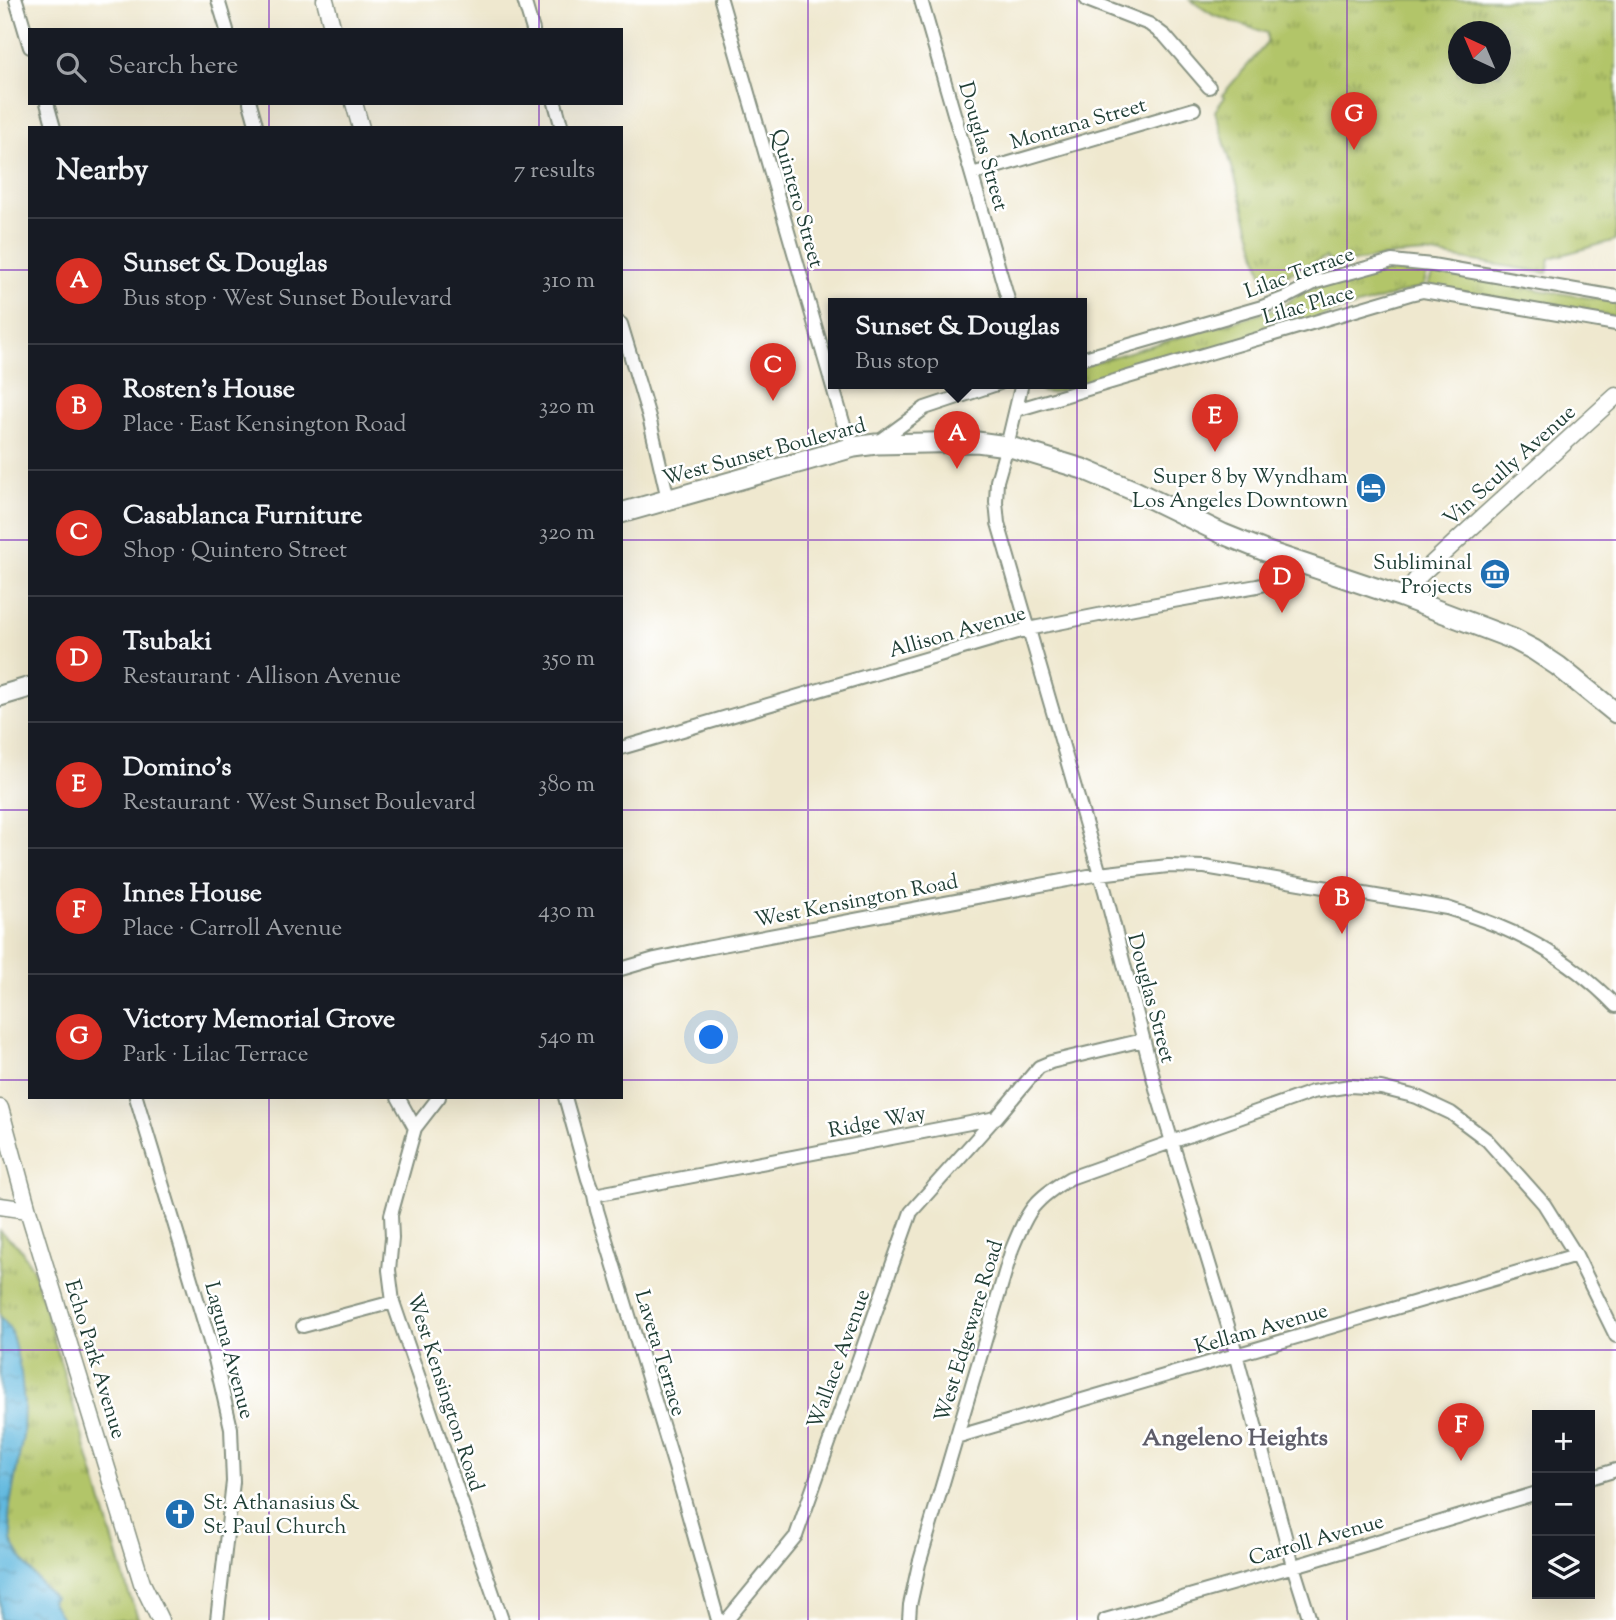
<!DOCTYPE html>
<meta charset="utf-8">
<style>
body{margin:0;font-family:"Sorts Mill Goudy",serif;background:#242831;color:#f1f3f6}
.controls{position:absolute;right:21px;bottom:21px;display:grid;overflow:hidden;border-radius:0px;box-shadow:0 7px 28px #0002}
.controls button{width:63px;height:63px;display:grid;place-items:center;padding:0;border:0;border-bottom:2px solid #363941;background:#171b24;color:#f1f3f6;font:35px sans-serif}
.compass{position:absolute;left:1448px;top:21px;width:63px;height:63px;border-radius:50%;background:#171b24;box-shadow:0 7px 28px #0002;rotate:316deg}
.you{position:absolute;left:712px;top:1038px;width:24px;height:24px;margin:-18px;border:5px solid #fff;border-radius:50%;background:#1a73e8;box-shadow:0 0 0 10px #1a73e833}
.badge{display:grid;place-items:center;width:46px;height:46px;border-radius:50%;background:#d93025;color:#fff;font-size:23px;font-weight:700}
.pin{position:absolute;translate:-50% -58px;filter:drop-shadow(0 2px 4px #0008)}
.pin::after{content:'';position:absolute;top:37px;width:24px;height:21px;background:inherit;clip-path:polygon(0 0,100% 0,50% 100%)}
.popup{position:absolute;left:828px;top:298px;width:259px;height:91px;box-sizing:border-box;display:grid;place-content:center;border-radius:0px;background:#171b24;filter:drop-shadow(0 2px 5px #0005);font-size:23px;white-space:nowrap;color:#9ea1a6}
.popup b{font-size:26px;color:#f1f3f6}
.popup::after{content:'';position:absolute;left:50%;top:100%;margin-left:-14px;border:14px solid transparent;border-top-color:#171b24}
.list{margin:0;padding:0;list-style:none}
h2{display:flex;justify-content:space-between;align-items:center;height:91px;margin:0;padding:0 28px;font-size:30px}
h2 small{font-size:23px;font-weight:400;color:#9ea1a6}
.list li{display:grid;grid-template-columns:46px 1fr auto;gap:21px;align-items:center;box-sizing:border-box;height:126px;padding:0 28px;border-top:2px solid #363941}
.list b{display:block;font-size:26px;white-space:nowrap}
.list p{margin:0;font-size:23px;white-space:nowrap;color:#9ea1a6}
.list em{font-size:23px;font-style:normal;color:#9ea1a6}
.icon{flex:none;width:38px;height:38px;fill:none;stroke:currentColor;stroke-width:2;stroke-linecap:round;stroke-linejoin:round}
.map{position:relative;flex:none;width:1616px;height:1620px;overflow:hidden}
.search{position:absolute;background:#171b24;box-shadow:0 7px 28px #0002;left:28px;top:28px;width:595px;height:77px;display:flex;align-items:center;gap:18px;box-sizing:border-box;padding:0 24px;border-radius:0px;color:#9ea1a6;font-size:26px}
.panel{position:absolute;background:#171b24;box-shadow:0 7px 28px #0002;left:28px;top:126px;width:595px;height:973px;border-radius:0px}
.map>svg:first-child{display:block}
.grass{fill:url(#grass-tufts);stroke:#68814e;stroke-width:2;fill-rule:evenodd}
.water{fill:url(#water-ripples);stroke:#407a89;stroke-width:2}
.lines{fill:none;stroke-linecap:round;stroke-linejoin:round}
.minor-casing{stroke:#879282;stroke-width:16}
.tertiary-casing{stroke:#879282;stroke-width:19}
.primary-casing{stroke:#879282;stroke-width:23}
.minor{stroke:#fff;stroke-width:12}
.tertiary{stroke:#fff;stroke-width:16}
.primary{stroke:#fff;stroke-width:19}
.grid{fill:none;stroke:#7b2cbf;stroke-width:2;stroke-opacity:0.55}
.labels{text-anchor:middle;stroke-width:5;stroke-linejoin:round;paint-order:stroke}
.street-label{font-size:21px;fill:#1f3d34;stroke:#fff}
.poi-label{font-size:21px;fill:#1f3d34;stroke:#fff;text-anchor:end}
.quarter-label{font-size:24px;font-weight:bold;fill:#5e5d68;stroke:#fff}
</style>
<div class="map">
<svg width="1616" height="1620" viewBox="0 0 1616 1620">
<defs>
<pattern id="grass-tufts" width="24" height="20" patternUnits="userSpaceOnUse" patternTransform="scale(1.75)"><rect width="24" height="20" fill="#b2c569"/><path d="M3 7l-1-3M5 7V3M7 7l1-3M15 17l-1-3M17 17v-4M19 17l1-3" fill="none" stroke="#90a157"/></pattern>
<pattern id="water-ripples" width="26" height="14" patternUnits="userSpaceOnUse" patternTransform="scale(1.75)"><rect width="26" height="14" fill="#61b8de"/><path d="M2 4q2-2 4 0t4 0M15 11q2-2 4 0t4 0" fill="none" stroke="#4f97b5"/></pattern>
</defs>
<rect width="100%" height="100%" fill="#fff"/>
<filter id="ink" filterUnits="userSpaceOnUse"><feTurbulence type="fractalNoise" baseFrequency=".0143" numOctaves="2"/><feDisplacementMap in="SourceGraphic" scale="14" xChannelSelector="R" yChannelSelector="G"/><feConvolveMatrix kernelMatrix="1 2 1 2 8 2 1 2 1" color-interpolation-filters="sRGB"/></filter>
<filter id="wash" filterUnits="userSpaceOnUse"><feTurbulence type="fractalNoise" baseFrequency=".00686" numOctaves="4" result="noise"/><feDisplacementMap in="SourceGraphic" scale="28" xChannelSelector="R" yChannelSelector="G"/><feGaussianBlur stdDeviation="1.57" result="paint"/><feColorMatrix in="noise" values="0 0 0 0 0 0 0 0 0 0 0 0 0 0 0 0 0 1.4 0 .05"/><feComposite in="paint" operator="in"/></filter>
<g filter="url(#wash)">
<rect width="100%" height="100%" fill="#efe8cf"/>
<path class="grass" d="M 1190,0 L 1616,0 L 1616,240 L 1550,258 L 1547,273 L 1426,253 L 1397,255 L 1339,264 L 1329,261 L 1326,257 L 1288,274 L 1287,277 L 1265,285 L 1238,187 L 1215,111 L 1225,97 L 1222,95 L 1267,43 L 1267,33 L 1213,15 ZM 1458,32 L 1500,32 L 1500,74 L 1458,74 Z
M 1394,268 L 1428,271 L 1423,287 L 1102,380 L 1050,393 L 1043,392 L 1040,389 L 1039,383 L 1081,383 L 1081,366 L 1280,308 L 1295,297 L 1319,285 Z
M 1433,273 L 1616,302 L 1616,317 L 1427,287 Z
M 0,1231 L 19,1247 L 33,1269 L 128,1591 L 139,1620 L 0,1620 Z"/>
<path class="water" d="M 0,1316 L 10,1329 L 14,1342 L 21,1373 L 24,1404 L 23,1436 L 10,1505 L 9,1520 L 12,1536 L 11,1541 C 21,1561 38,1581 54,1598 L 51,1601 L 63,1620 L 0,1620 Z"/>
</g>
<g filter="url(#ink)">
<g class="lines">
<g class="minor-casing">
<path id="minor" d="M 16,0 L 30,47
M 218,0 L 227,30
M 524,0 L 533,30
M 721,0 L 843,422 L 854,447
M 921,0 L 1009,303
M 1087,0 L 1149,24 L 1165,36 L 1209,87
M 47,103 L 54,128
M 250,103 L 257,128
M 555,103 L 562,128
M 972,174 L 1194,109
M 621,324 L 649,417 L 668,499
M 1081,359 L 1262,307 L 1285,298 L 1316,282 L 1392,261 L 1432,265 L 1616,297
M 1022,383 L 1007,446 L 997,481 L 996,502 L 998,523 L 1105,891 L 1158,1096 L 1232,1339 L 1293,1566 L 1310,1620
M 1016,410 L 1410,294 L 1423,291 L 1616,324
M 876,444 L 925,408 L 1000,383
M 621,748 L 1028,629 L 1134,608 L 1257,586 L 1270,583 L 1306,565
M 621,969 L 655,959 L 706,948 L 1099,874 L 1168,866 L 1205,867 L 1447,908 C 1514,928 1566,955 1616,1006
M 136,1097 L 214,1355 L 231,1428 L 233,1482 L 217,1620
M 398,1097 L 415,1128
M 439,1097 L 415,1128 L 391,1215 L 392,1238 L 389,1270 L 393,1302 L 502,1620
M 565,1097 L 588,1179 L 594,1195 L 597,1210 L 675,1467 L 718,1620
M 594,1195 L 996,1118 L 1039,1067 L 1051,1062 L 1143,1040
M 303,1326 L 393,1302
M 956,1437 L 1576,1255
M 1590,1478 L 1616,1470
M 727,1620 L 796,1536 L 911,1212 L 995,1118
M 909,1620 L 910,1605 L 919,1564 L 1012,1249 C 1028,1210 1033,1200 1070,1178 L 1312,1092 L 1350,1086 L 1381,1088 L 1417,1097 L 1451,1113 L 1487,1140 L 1544,1204 L 1576,1255 L 1616,1336
M 1105,1620 L 1308,1562 L 1537,1493"/>
</g>
<g class="tertiary-casing">
<path id="tertiary" d="M 325,0 L 333,30
M 354,103 L 361,128
M 1402,597 L 1421,574 L 1462,536 L 1616,396
M 0,1108 L 28,1210 L 142,1583 L 160,1620
M 0,1206 L 28,1210"/>
</g>
<g class="primary-casing">
<path id="primary" d="M 621,513 L 854,447 L 876,444 L 977,442 L 1007,446 L 1083,469 L 1135,491 L 1223,534 L 1265,551 L 1402,597 L 1513,639 L 1534,650 L 1558,666 L 1616,713
M 0,696 L 30,687"/>
</g>
<use href="#minor" class="minor"/>
<use href="#tertiary" class="tertiary"/>
<use href="#primary" class="primary"/>
</g>
</g>
<path class="grid" d="M 269,0 L 269,30M 539,0 L 539,30M 808,0 L 808,1620M 1077,0 L 1077,1620M 1347,0 L 1347,1620M 269,103 L 269,128M 539,103 L 539,128M 0,270 L 30,270M 621,270 L 1616,270M 0,540 L 30,540M 621,540 L 1616,540M 0,810 L 30,810M 621,810 L 1616,810M 0,1080 L 30,1080M 621,1080 L 1616,1080M 269,1097 L 269,1620M 539,1097 L 539,1620M 0,1350 L 1616,1350"/>
<defs>
<g id="hotel-disc" transform="scale(1.575)"><circle r="9.5" fill="#1f6fb2" stroke="#fff"/><path d="M-6-4.5h1.5V1H6V5H4.5V3h-9V5H-6ZM-4 0a1.8 1.8 0 1 1 3.6 0ZM.5 0V-2.5h3Q6-2.5 6 0Z" fill="#fff"/></g>
<g id="museum-disc" transform="scale(1.575)"><circle r="9.5" fill="#1f6fb2" stroke="#fff"/><path d="M0-6L6-3V-2H-6V-3ZM-5-1h2V3h-2ZM-1-1h2V3h-2ZM3-1h2V3H3ZM-6 4H6V6H-6Z" fill="#fff"/></g>
<g id="church-disc" transform="scale(1.575)"><circle r="9.5" fill="#1f6fb2" stroke="#fff"/><path d="M-1.2-6h2.4v3.5h3.3v2.4h-3.3V6h-2.4V-.1h-3.3v-2.4h3.3Z" fill="#fff"/></g>
</defs>
<g fill-rule="evenodd">
<use href="#hotel-disc" x="1371" y="488"/>
<use href="#museum-disc" x="1495" y="574"/>
<use href="#church-disc" x="180" y="1514"/>
</g>
<g class="labels">
<g class="street-label">
<text transform="translate(1078 123) rotate(-16)" y="7">Montana Street</text>
<text transform="translate(984 146) rotate(74)" y="7">Douglas Street</text>
<text transform="translate(798 198) rotate(74)" y="7">Quintero Street</text>
<text transform="translate(1299 272) rotate(-20)" y="7">Lilac Terrace</text>
<text transform="translate(1308 304) rotate(-16)" y="7">Lilac Place</text>
<text transform="translate(764 451) rotate(-15)" y="7">West Sunset Boulevard</text>
<text transform="translate(1509 465) rotate(-42)" y="7">Vin Scully Avenue</text>
<text transform="translate(957 631) rotate(-16)" y="7">Allison Avenue</text>
<text transform="translate(856 900) rotate(-11)" y="7">West Kensington Road</text>
<text transform="translate(1152 998) rotate(75)" y="7">Douglas Street</text>
<text transform="translate(877 1121) rotate(-11)" y="7">Ridge Way</text>
<text transform="translate(1261 1328) rotate(-16)" y="7">Kellam Avenue</text>
<text transform="translate(968 1331) rotate(-73)" y="7">West Edgeware Road</text>
<text transform="translate(230 1350) rotate(75)" y="7">Laguna Avenue</text>
<text transform="translate(661 1353) rotate(73)" y="7">Laveta Terrace</text>
<text transform="translate(96 1359) rotate(73)" y="7">Echo Park Avenue</text>
<text transform="translate(838 1359) rotate(-70)" y="7">Wallace Avenue</text>
<text transform="translate(446 1392) rotate(72)" y="7">West Kensington Road</text>
<text transform="translate(1316 1539) rotate(-16)" y="7">Carroll Avenue</text>
</g>
<g class="poi-label">
<text x="1348" y="483">Super 8 by Wyndham<tspan x="1348" dy="24">Los Angeles Downtown</tspan></text>
<text x="1472" y="569">Subliminal<tspan x="1472" dy="24">Projects</tspan></text>
<text x="203" y="1509" text-anchor="start">St. Athanasius &amp;<tspan x="203" dy="24">St. Paul Church</tspan></text>
</g>
<g class="quarter-label">
<text x="1235" y="1445">Angeleno Heights</text>
</g>
</g>
</svg>
<div class="controls">
<button>+</button>
<button>−</button>
<button><svg class="icon" aria-label="layers" viewBox="0 0 24 24"><path d="M12 4l9 5-9 5-9-5zM3 14l9 5 9-5"/></svg></button>
</div>
<svg class="compass" viewBox="-18 -18 36 36"><path d="M0-13l5 13h-10z" fill="#e53935"/><path d="M0 13l5-13h-10z" fill="#9ea1a6"/></svg>
<div class="you"></div>
<div class="pin badge" style="left:957px;top:469px">A</div>
<div class="popup"><b>Sunset &amp; Douglas</b>Bus stop</div>
<div class="pin badge" style="left:1342px;top:934px">B</div>
<div class="pin badge" style="left:773px;top:401px">C</div>
<div class="pin badge" style="left:1282px;top:613px">D</div>
<div class="pin badge" style="left:1215px;top:452px">E</div>
<div class="pin badge" style="left:1461px;top:1461px">F</div>
<div class="pin badge" style="left:1354px;top:150px">G</div>
<div class="search"><svg class="icon" aria-label="search" viewBox="0 0 24 24"><circle cx="10" cy="10" r="6"/><path d="M15 15l6 6"/></svg>Search here</div>
<section class="panel">
<h2>Nearby<small>7 results</small></h2>
<ul class="list">
<li><span class="badge">A</span><div><b>Sunset &amp; Douglas</b><p>Bus stop · West Sunset Boulevard</p></div><em>310 m</em></li>
<li><span class="badge">B</span><div><b>Rosten's House</b><p>Place · East Kensington Road</p></div><em>320 m</em></li>
<li><span class="badge">C</span><div><b>Casablanca Furniture</b><p>Shop · Quintero Street</p></div><em>320 m</em></li>
<li><span class="badge">D</span><div><b>Tsubaki</b><p>Restaurant · Allison Avenue</p></div><em>350 m</em></li>
<li><span class="badge">E</span><div><b>Domino's</b><p>Restaurant · West Sunset Boulevard</p></div><em>380 m</em></li>
<li><span class="badge">F</span><div><b>Innes House</b><p>Place · Carroll Avenue</p></div><em>430 m</em></li>
<li><span class="badge">G</span><div><b>Victory Memorial Grove</b><p>Park · Lilac Terrace</p></div><em>540 m</em></li>
</ul>
</section>
</div>
